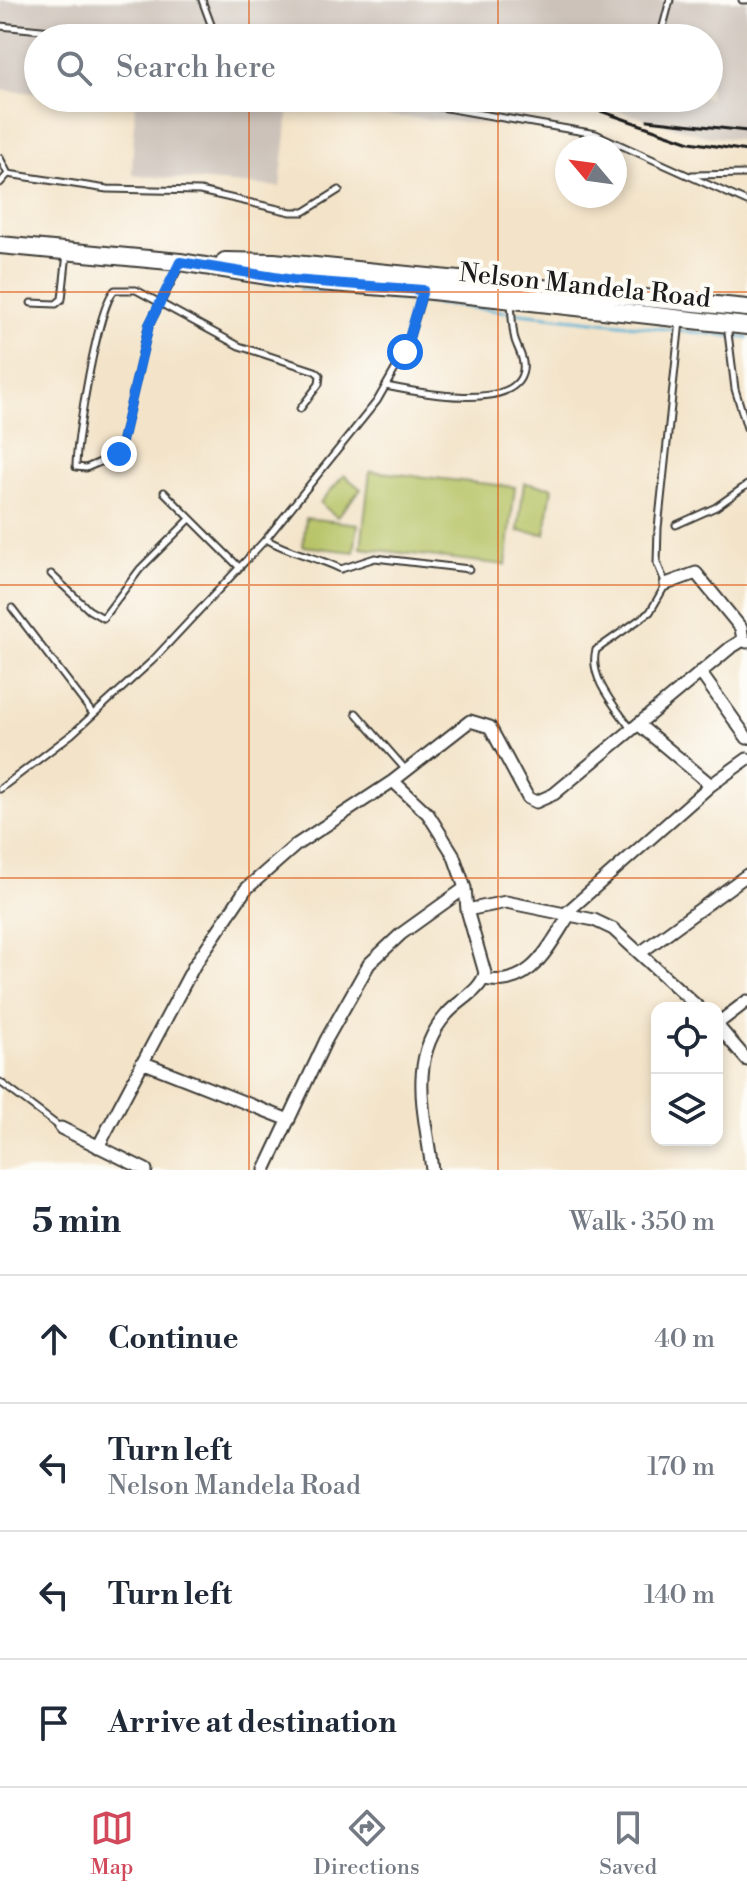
<!DOCTYPE html>
<meta charset="utf-8">
<style>
body{margin:0;font-family:"Libre Bodoni",serif;background:#f2f2f3;color:#1f2937}
.controls{position:absolute;right:24px;bottom:24px;display:grid;overflow:hidden;border-radius:16px;box-shadow:0 4px 12px #0003}
.controls button{width:72px;height:72px;display:grid;place-items:center;padding:0;border:0;border-bottom:2px solid #e0e1e3;background:#fff;color:#1f2937;font:40px sans-serif}
.compass{position:absolute;left:555px;top:136px;width:72px;height:72px;border-radius:50%;background:#fff;box-shadow:0 4px 12px #0003;rotate:299deg}
.stop{position:absolute;width:24px;height:24px;margin:-18px;border:6px solid #1a73e8;border-radius:50%;background:#fff}
.stop.end{background:#1a73e8;border-color:#fff;box-shadow:0 2px 8px #0008}
.list{margin:0;padding:0;list-style:none}
h2{display:flex;justify-content:space-between;align-items:center;height:104px;margin:0;padding:0 32px;font-size:34px}
h2 small{font-size:26px;font-weight:400;color:#747a83}
.list li{display:grid;grid-template-columns:52px 1fr auto;gap:24px;align-items:center;box-sizing:border-box;height:128px;padding:0 32px;border-top:2px solid #e0e1e3}
.list b{display:block;font-size:30px;white-space:nowrap}
.list p{margin:0;font-size:26px;white-space:nowrap;color:#747a83}
.list em{font-size:26px;font-style:normal;color:#747a83}
.icon{flex:none;width:44px;height:44px;fill:none;stroke:currentColor;stroke-width:2;stroke-linecap:round;stroke-linejoin:round}
.map{position:relative;flex:none;width:747px;height:1170px;overflow:hidden}
.search{position:absolute;background:#fff;box-shadow:0 4px 12px #0003;left:24px;right:24px;top:24px;height:88px;display:flex;align-items:center;gap:20px;box-sizing:border-box;padding:0 28px;border-radius:44px;color:#747a83;font-size:30px}
.sheet{height:616px;background:#fff}
nav{display:flex;justify-content:space-around;align-items:center;box-sizing:border-box;height:112px;border-top:2px solid #e0e1e3;background:#fff;font-size:22px;color:#747a83}
nav a{display:grid;justify-items:center;gap:4px}
nav .on{color:#d1495b}
.map>svg:first-child{display:block}
.industrial{fill:#ccc2b9}
.green{fill:#b6c365;stroke:#697040;stroke-width:2}
.lines{fill:none;stroke-linecap:round;stroke-linejoin:round}
.stream{stroke:#53aed1;stroke-width:3}
.lane-casing{stroke:#3c3a36;stroke-width:9}
.street-casing{stroke:#3c3a36;stroke-width:15}
.secondary-casing{stroke:#3c3a36;stroke-width:20}
.lane{stroke:#fff;stroke-width:5}
.street{stroke:#fff;stroke-width:11}
.secondary{stroke:#fff;stroke-width:16}
.rail{stroke:#1c1c1c;stroke-width:3}
.route{stroke:#1a73e8;stroke-width:10}
.grid{fill:none;stroke:#de560d;stroke-width:2;stroke-opacity:0.55}
.labels{text-anchor:middle;stroke-width:8;stroke-linejoin:round;paint-order:stroke}
.street-label{font-size:26px;fill:#1c1c1c;stroke:#fdfcf7}
</style>
<div class="map">
<svg width="747" height="1170" viewBox="0 0 747 1170">
<rect width="100%" height="100%" fill="#fdfcf7"/>
<filter id="ink" filterUnits="userSpaceOnUse"><feTurbulence type="fractalNoise" baseFrequency=".0125" numOctaves="2"/><feDisplacementMap in="SourceGraphic" scale="16" xChannelSelector="R" yChannelSelector="G"/><feConvolveMatrix kernelMatrix="1 2 1 2 8 2 1 2 1" color-interpolation-filters="sRGB"/></filter>
<filter id="wash" filterUnits="userSpaceOnUse"><feTurbulence type="fractalNoise" baseFrequency=".006" numOctaves="4" result="noise"/><feDisplacementMap in="SourceGraphic" scale="32" xChannelSelector="R" yChannelSelector="G"/><feGaussianBlur stdDeviation="1.8" result="paint"/><feColorMatrix in="noise" values="0 0 0 0 0 0 0 0 0 0 0 0 0 0 0 0 0 1.4 0 .05"/><feComposite in="paint" operator="in"/></filter>
<g filter="url(#wash)">
<rect width="100%" height="100%" fill="#f3e3c8"/>
<path class="industrial" d="M 0,0 L 747,0 L 747,140 L 705,136 L 575,98 L 709,98 L 709,38 L 38,38 L 38,93 L 0,90 Z
M 103,98 L 527,98 L 522,127 L 289,107 L 280,187 L 132,175 L 135,101 Z"/>
<path class="green" d="M 370,471 L 515,487 L 506,565 L 361,548 Z
M 344,475 L 361,489 L 337,517 L 320,503 Z
M 524,483 L 552,487 L 545,534 L 518,531 Z
M 306,518 L 358,524 L 354,552 L 303,546 Z"/>
<g class="lines">
<path class="stream" d="M 163,268 L 270,284
M 463,272 L 543,280
M 301,289 L 747,338"/>
</g>
</g>
<g filter="url(#ink)">
<g class="lines">
<g class="lane-casing">
<path id="lane" d="M 202,0 L 216,38
M 742,0 L 747,0
M 0,26 L 113,37
M 660,38 L 670,0
M 389,98 L 596,134 L 747,202
M 0,158 L 8,174 L 0,183
M 8,174 L 107,189 L 200,191 L 291,212 L 304,212 L 339,190
M 692,175 L 747,174
M 179,267 L 149,325 L 119,454 L 86,468 L 76,467 C 76,440 98,304 115,290 L 136,290 L 239,346 L 315,371 L 320,375 L 319,384 L 300,409
M 31,303 L 56,304 L 62,299 L 67,253
M 727,325 L 735,389 L 747,428
M 386,386 C 415,392 517,413 523,370 C 525,359 518,350 515,340 C 512,328 512,315 511,303
M 164,492 L 239,567
M 676,525 L 716,507 L 747,485
M 266,539 C 290,554 316,556 341,569 L 375,558 L 469,569
M 51,574 L 89,610 L 103,618 L 140,569 L 190,519
M 12,608 L 93,714
M 356,713 L 405,769
M 631,729 C 616,707 588,678 596,650 L 650,612 L 666,584 L 657,563 L 658,528 L 680,321
M 0,789 L 72,734 L 152,661 L 266,539 L 377,401 L 405,352 L 423,292
M 0,1082 L 61,1128"/>
</g>
<g class="street-casing">
<path id="street" d="M 666,584 L 696,573 L 741,628 L 743,640
M 700,672 L 747,738
M 638,724 L 711,785
M 393,781 L 428,814 L 453,854 L 465,888 L 467,910 L 485,973 C 481,991 459,1000 447,1014 C 406,1059 426,1117 432,1170
M 467,910 L 506,902 L 594,920 L 613,929 L 699,1008
M 566,913 L 711,785 L 747,759
M 640,953 L 747,875
M 484,979 C 530,989 547,949 570,914
M 717,1024 L 747,1001
M 717,1025 L 747,1060
M 142,1062 L 289,1120
M 61,1128 L 146,1170
M 98,1147 L 194,966 L 246,889 L 296,845 L 393,781 L 470,721 L 490,727 L 528,798 L 536,802 L 554,794 L 730,648 L 743,640 L 747,642
M 265,1170 L 326,1040 L 369,964 L 401,934 L 465,888"/>
</g>
<g class="secondary-casing">
<path id="secondary" d="M 0,245 L 180,262 L 293,280 L 423,290 L 747,326
M 225,261 L 274,262 L 747,308"/>
</g>
<use href="#lane" class="lane"/>
<use href="#street" class="street"/>
<use href="#secondary" class="secondary"/>
<path class="rail" d="M 563,98 L 690,142 L 747,151
M 648,120 L 747,131"/>
</g>
</g>
<g class="lines" filter="url(#ink)">
<path class="route" d="M 119,454 L 149,325 L 180,262 L 293,280 L 423,290 L 405,352"/>
</g>
<path class="grid" d="M 249,0 L 249,38M 498,0 L 498,38M 249,98 L 249,1170M 498,98 L 498,1170M 0,292 L 747,292M 0,585 L 747,585M 0,878 L 747,878"/>
<g class="labels">
<g class="street-label">
<text transform="translate(585 285) rotate(6)" y="9">Nelson Mandela Road</text>
</g>
</g>
</svg>
<div class="controls">
<button><svg class="icon" aria-label="locate" viewBox="0 0 24 24"><circle cx="12" cy="12" r="6"/><path d="M12 2v4M12 18v4M2 12h4M18 12h4"/></svg></button>
<button><svg class="icon" aria-label="layers" viewBox="0 0 24 24"><path d="M12 4l9 5-9 5-9-5zM3 14l9 5 9-5"/></svg></button>
</div>
<svg class="compass" viewBox="-18 -18 36 36"><path d="M0-13l5 13h-10z" fill="#e53935"/><path d="M0 13l5-13h-10z" fill="#747a83"/></svg>
<div class="stop" style="left:405px;top:352px"></div>
<div class="stop end" style="left:119px;top:454px"></div>
<div class="search"><svg class="icon" aria-label="search" viewBox="0 0 24 24"><circle cx="10" cy="10" r="6"/><path d="M15 15l6 6"/></svg>Search here</div>
</div>
<section class="sheet">
<h2>5 min<small>Walk · 350 m</small></h2>
<ul class="list">
<li><svg class="icon" aria-label="ahead" viewBox="0 0 24 24"><path d="M12 20V5M6 11l6-6 6 6"/></svg><div><b>Continue</b></div><em>40 m</em></li>
<li><svg class="icon" aria-label="left" viewBox="0 0 24 24"><path d="M17 20v-9H6M10 6l-5 5 5 5"/></svg><div><b>Turn left</b><p>Nelson Mandela Road</p></div><em>170 m</em></li>
<li><svg class="icon" aria-label="left" viewBox="0 0 24 24"><path d="M17 20v-9H6M10 6l-5 5 5 5"/></svg><div><b>Turn left</b></div><em>140 m</em></li>
<li><svg class="icon" aria-label="arrive" viewBox="0 0 24 24"><path d="M6 21V4h12l-3 4 3 4H6"/></svg><div><b>Arrive at destination</b></div></li>
</ul>
</section>
<nav>
<a class="on"><svg class="icon" aria-label="map" viewBox="0 0 24 24"><path d="M3 6l6-2 6 2 6-2v14l-6 2-6-2-6 2zM9 4v14M15 6v14"/></svg>Map</a>
<a><svg class="icon" aria-label="directions" viewBox="0 0 24 24"><path d="M12 3l9 9-9 9-9-9zM9 14v-3h6M13 9l2 2-2 2"/></svg>Directions</a>
<a><svg class="icon" aria-label="saved" viewBox="0 0 24 24"><path d="M7 4h10v16l-5-4-5 4z"/></svg>Saved</a>
</nav>
